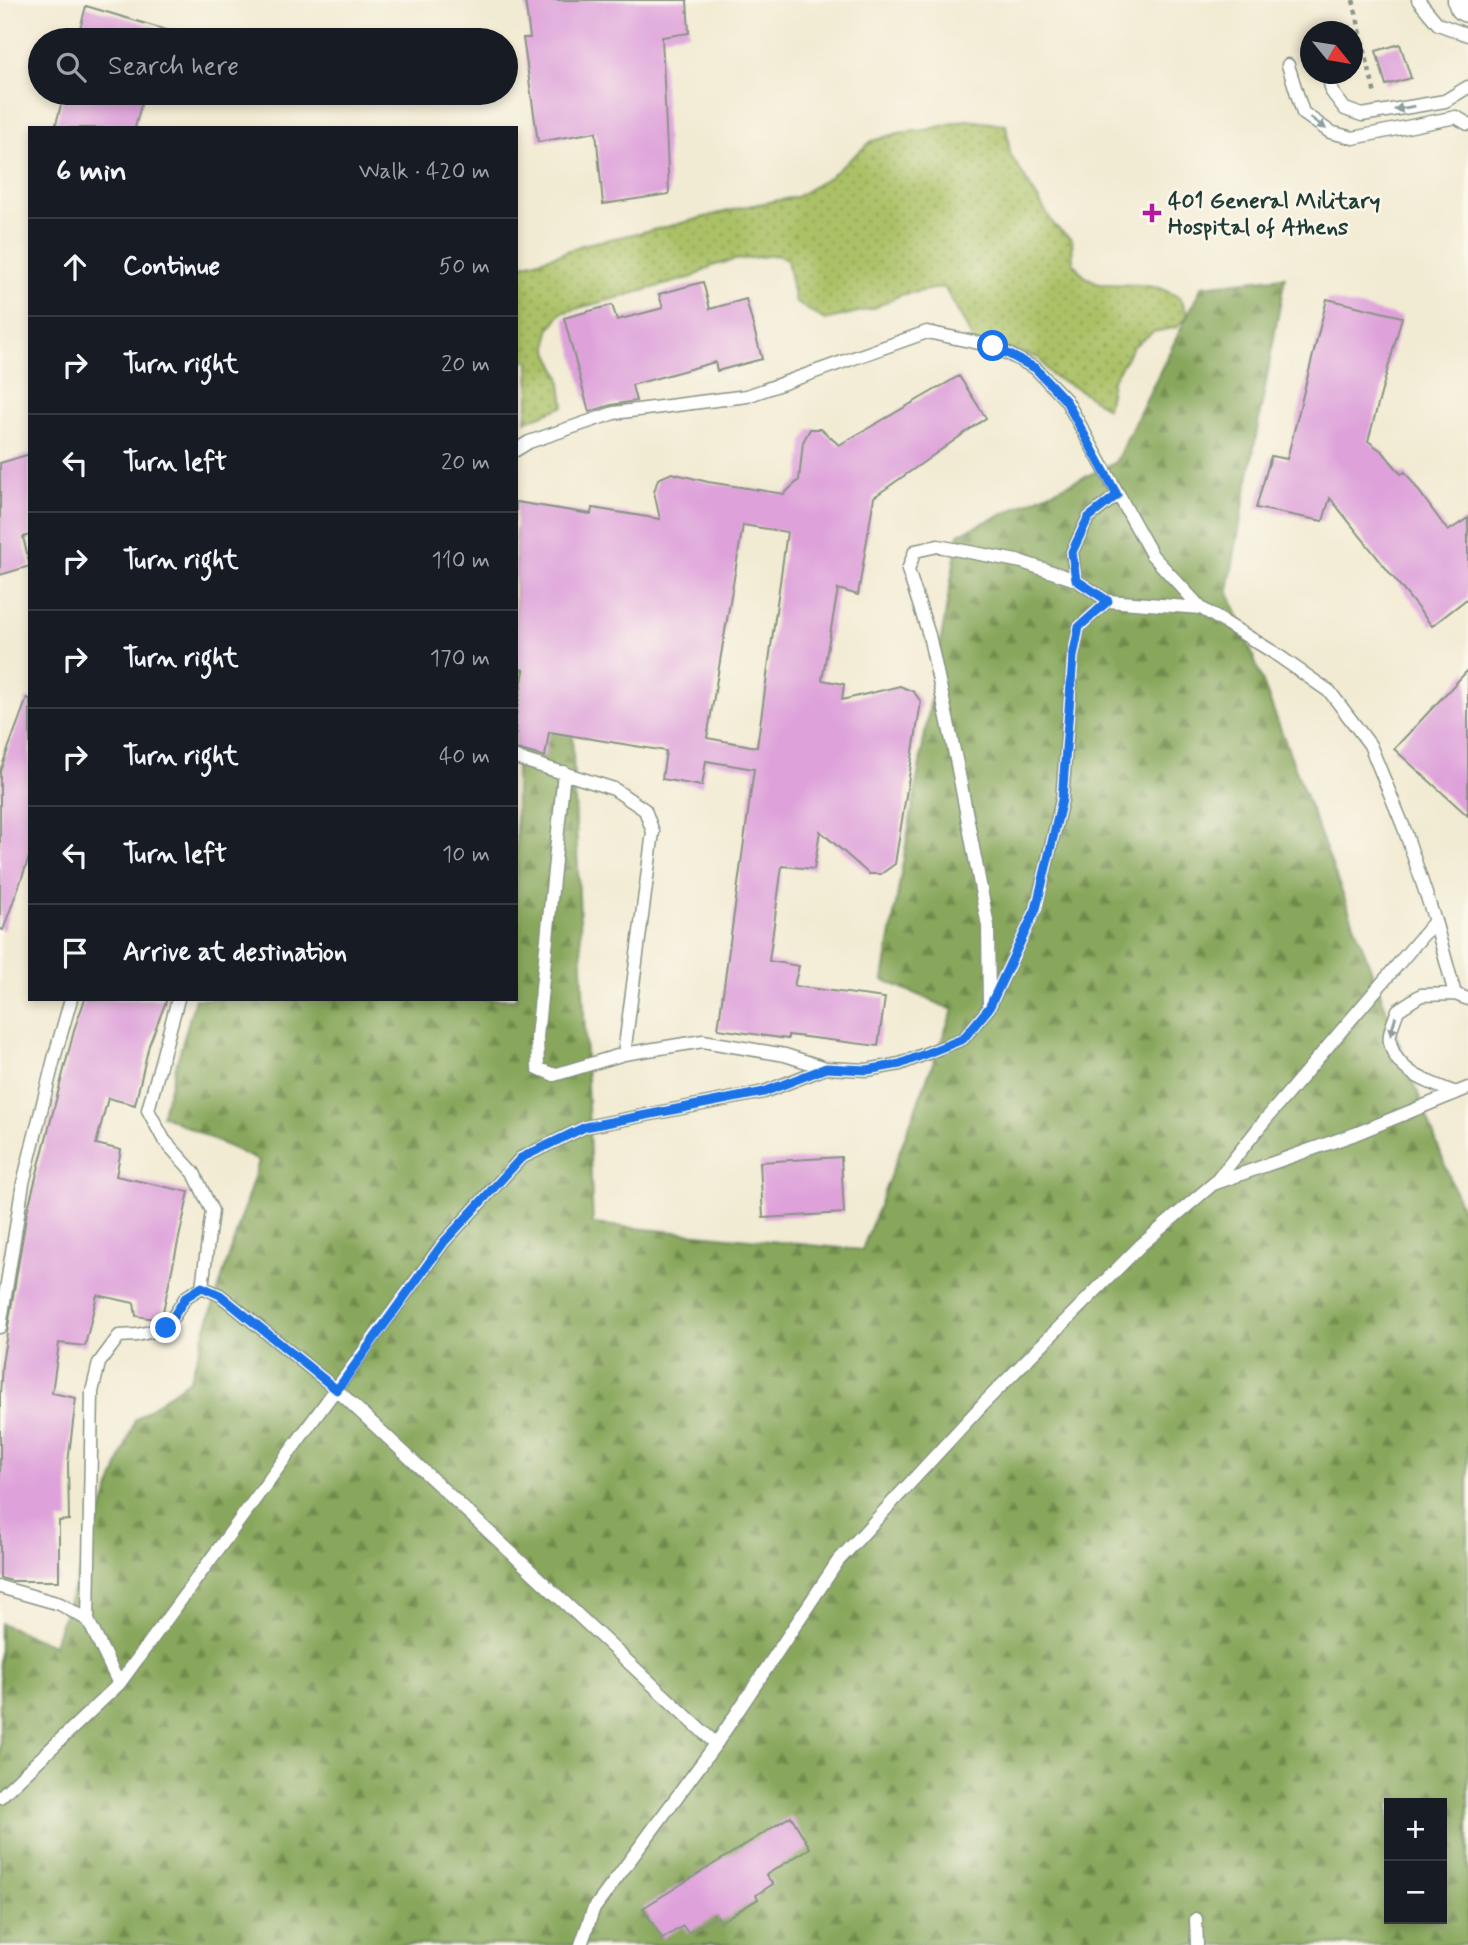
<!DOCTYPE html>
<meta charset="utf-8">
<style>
body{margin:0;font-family:Mynerve,sans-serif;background:#242831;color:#f1f3f6}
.controls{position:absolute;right:21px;bottom:21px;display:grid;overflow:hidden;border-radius:0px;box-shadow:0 4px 10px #0003}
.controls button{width:63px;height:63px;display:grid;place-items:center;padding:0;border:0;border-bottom:2px solid #363941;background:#171b24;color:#f1f3f6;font:35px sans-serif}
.compass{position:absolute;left:1300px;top:21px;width:63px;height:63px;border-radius:50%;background:#171b24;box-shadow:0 4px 10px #0003;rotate:120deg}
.stop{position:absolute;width:21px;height:21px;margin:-16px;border:5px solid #1a73e8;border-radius:50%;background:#fff}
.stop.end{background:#1a73e8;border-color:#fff;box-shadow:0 2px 7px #0008}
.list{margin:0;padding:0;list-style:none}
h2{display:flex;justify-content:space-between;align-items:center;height:91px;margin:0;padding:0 28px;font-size:30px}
h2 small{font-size:23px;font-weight:400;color:#9ea1a6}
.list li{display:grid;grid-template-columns:46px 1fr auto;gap:21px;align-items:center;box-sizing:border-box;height:98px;padding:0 28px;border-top:2px solid #363941}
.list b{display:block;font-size:26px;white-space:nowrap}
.list em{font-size:23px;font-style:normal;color:#9ea1a6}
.icon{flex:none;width:38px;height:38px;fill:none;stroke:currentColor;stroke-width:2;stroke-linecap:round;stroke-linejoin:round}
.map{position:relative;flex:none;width:1468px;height:1945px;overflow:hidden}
.search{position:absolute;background:#171b24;box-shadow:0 4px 10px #0003;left:28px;top:28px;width:490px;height:77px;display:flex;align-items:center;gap:18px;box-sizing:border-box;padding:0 24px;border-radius:38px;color:#9ea1a6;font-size:26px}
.panel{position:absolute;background:#171b24;box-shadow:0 4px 10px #0003;left:28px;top:126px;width:490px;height:875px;border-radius:0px}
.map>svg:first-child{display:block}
.grass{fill:url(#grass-dots);stroke:#657f4d;stroke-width:2}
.forest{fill:url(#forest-firs);stroke:#547248;stroke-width:2;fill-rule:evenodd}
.building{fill:#dea1da;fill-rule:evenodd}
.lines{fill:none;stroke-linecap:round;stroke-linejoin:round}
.service-casing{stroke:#889484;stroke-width:15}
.primary-casing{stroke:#889484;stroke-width:41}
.path{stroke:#889484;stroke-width:4.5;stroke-dasharray:5 5;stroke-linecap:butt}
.service{stroke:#fff;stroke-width:12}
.primary{stroke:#fff;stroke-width:38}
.oneway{fill:#8f9e9a}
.route{stroke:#1a73e8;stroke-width:9}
.poi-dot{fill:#b5179e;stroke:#fbf7ec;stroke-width:2.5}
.labels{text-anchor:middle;stroke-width:5;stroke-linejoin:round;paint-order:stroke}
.poi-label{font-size:23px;font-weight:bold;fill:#1f3d34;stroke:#fbf7ec;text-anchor:start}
</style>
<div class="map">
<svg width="1468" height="1945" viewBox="0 0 1468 1945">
<defs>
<pattern id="grass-dots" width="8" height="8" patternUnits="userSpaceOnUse" patternTransform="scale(1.75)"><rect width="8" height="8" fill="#abc166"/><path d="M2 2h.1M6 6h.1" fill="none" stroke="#8b9e55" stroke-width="1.8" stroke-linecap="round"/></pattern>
<pattern id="forest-firs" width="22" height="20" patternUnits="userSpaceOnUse" patternTransform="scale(1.75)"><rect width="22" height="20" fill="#88a75b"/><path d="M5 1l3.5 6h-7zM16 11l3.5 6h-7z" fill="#6f894c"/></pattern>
</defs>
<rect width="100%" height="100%" fill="#fbf7ec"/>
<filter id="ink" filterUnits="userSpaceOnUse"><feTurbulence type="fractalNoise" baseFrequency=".0143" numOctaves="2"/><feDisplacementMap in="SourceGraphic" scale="14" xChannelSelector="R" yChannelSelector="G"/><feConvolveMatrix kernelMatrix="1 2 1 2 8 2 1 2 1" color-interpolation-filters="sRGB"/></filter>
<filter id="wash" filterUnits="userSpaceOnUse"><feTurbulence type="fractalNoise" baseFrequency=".00686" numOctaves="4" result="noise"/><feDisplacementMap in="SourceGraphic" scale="28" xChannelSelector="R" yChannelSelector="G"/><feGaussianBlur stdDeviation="1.57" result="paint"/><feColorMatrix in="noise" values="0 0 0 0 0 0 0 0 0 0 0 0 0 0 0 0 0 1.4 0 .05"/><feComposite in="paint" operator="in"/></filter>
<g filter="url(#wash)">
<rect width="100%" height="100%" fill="#f2ebd3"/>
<path class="grass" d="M 966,120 L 1006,125 L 1010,154 L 1054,225 L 1072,240 L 1073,263 L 1084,276 L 1100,284 L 1139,285 L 1159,288 L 1180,297 L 1188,315 L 1177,327 L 1153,332 L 1133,347 L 1112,381 L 1107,408 L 1076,388 L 1052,376 L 1039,358 L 1007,348 L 976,348 L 965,324 L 944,287 L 900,295 L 874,308 L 825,320 L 795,302 L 787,259 L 776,255 L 734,260 L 712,266 L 693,277 L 561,313 L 549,330 L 548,351 L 560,377 L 564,406 L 526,421 L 530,392 L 529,361 L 516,361 L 516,267 L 560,254 L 582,245 L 666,227 L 748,206 L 796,197 L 829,177 L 872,141 L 899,133 L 926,130 Z"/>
<path class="forest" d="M 1285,277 L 1228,590 L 1468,1226 L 1468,1945 L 0,1945 L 0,1623 L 53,1645 L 135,1420 L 190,1379 L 259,1161 L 162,1115 L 195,999 L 516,999 L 516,531 L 563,518 L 593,1224 L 862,1250 L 953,1010 L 883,980 L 959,534 L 1115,463 L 1202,286 ZM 1389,1803 L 1442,1803 L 1442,1919 L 1389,1919 Z"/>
<g id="blocks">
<path class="building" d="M 525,0 L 687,0 L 689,33 L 662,37 L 669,194 L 603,204 L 596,132 L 538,142 L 523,38 L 530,38 Z
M 86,6 L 180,34 L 179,40 L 77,40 Z
M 1400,44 L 1411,78 L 1386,85 L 1376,51 Z
M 64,93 L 144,93 L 135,128 L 55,128 Z
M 703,282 L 710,309 L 746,299 L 762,359 L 717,371 L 715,362 L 632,385 L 636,401 L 611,405 L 589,412 L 564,318 L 612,305 L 617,320 L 663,308 L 659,294 Z
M 1327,299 L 1402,317 L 1368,441 L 1383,452 L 1401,474 L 1405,472 L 1448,531 L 1468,518 L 1468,598 L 1432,626 L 1330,498 L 1323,521 L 1256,508 L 1271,456 L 1287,459 Z
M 959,376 L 986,418 L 874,497 L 858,595 L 838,589 L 822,680 L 844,684 L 842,700 L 900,686 L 914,692 L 921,702 L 895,864 L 881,874 L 869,874 L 820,831 L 814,869 L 782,866 L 769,961 L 799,966 L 794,986 L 885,998 L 878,1046 L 788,1035 L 788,1039 L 718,1029 L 754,769 L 706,761 L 702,786 L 662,779 L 666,751 L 549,732 L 545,757 L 516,749 L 516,715 L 524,670 L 516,668 L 516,502 L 591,514 L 592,508 L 660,519 L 654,492 L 658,479 L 672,473 L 708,482 L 784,494 L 799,480 L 803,442 L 810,429 L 821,429 L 839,445 ZM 743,525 L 787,532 L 757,747 L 707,738 Z
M 30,454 L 30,535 L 23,537 L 30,566 L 0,575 L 0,463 Z
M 1468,670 L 1468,816 L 1394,749 Z
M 27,698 L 30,699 L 30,855 L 3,930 L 0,929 L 0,771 Z
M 85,999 L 167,999 L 149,1045 L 135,1105 L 108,1098 L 96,1144 L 121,1150 L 116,1176 L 189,1192 L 161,1320 L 136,1316 L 134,1303 L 97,1295 L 85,1346 L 59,1343 L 52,1393 L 76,1398 L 68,1463 L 69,1520 L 59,1521 L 59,1581 L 12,1581 L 0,1578 L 0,1395 L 2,1363 L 27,1212 L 75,1027 Z
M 841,1157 L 844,1213 L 763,1218 L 760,1162 Z
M 791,1816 L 810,1848 L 766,1875 L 773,1884 L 756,1895 L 758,1899 L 720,1922 L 717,1916 L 688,1933 L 683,1926 L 662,1939 L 643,1908 Z"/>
</g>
</g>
<g filter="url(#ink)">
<use href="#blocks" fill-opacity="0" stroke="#889484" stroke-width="2"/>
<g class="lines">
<g class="service-casing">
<path id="service" d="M 1418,0 L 1438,24 L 1468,35
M 1288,65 L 1303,113 L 1330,132 L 1353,138 L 1456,117 L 1468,124
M 1328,74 L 1332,92 L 1345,109 L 1362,115 L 1445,101 L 1468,87
M 516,450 L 529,442 L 614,413 L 747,396 L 927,332 L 993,346 L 1035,368 L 1066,400 L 1152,555 L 1201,608 L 1273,652 L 1330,692 L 1370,745 L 1404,828 L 1435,921 L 1455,994
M 1076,580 L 1072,552 L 1088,518 L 1117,495
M 516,758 L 614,789 L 645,810 L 653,832 L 624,1054
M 564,772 L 537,1037 L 538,1068 L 554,1075 L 624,1054 L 703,1041 L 785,1055 L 826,1068 L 867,1070 L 900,1064 L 963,1039 L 989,1008 L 1036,909 L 1062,800 L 1073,657 L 1079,627 L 1108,601 L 1201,608
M 178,999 L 148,1110 L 164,1140 L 194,1173 L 212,1211 L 202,1287
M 989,1004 L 988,926 L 957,764 L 929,635 L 908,570 L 915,551 L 938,546 L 1022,562 L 1076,580 L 1108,601
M 1456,1093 C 1430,1083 1396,1073 1390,1042 C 1388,1033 1395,1019 1398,1010 L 1421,995 L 1455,994 L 1468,999
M 1214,1184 L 1265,1120 L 1435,921
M 202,1287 L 220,1295 L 337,1390 L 716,1744
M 0,1327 L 23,1183 L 55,1055 L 71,999
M 0,1587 L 60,1604 L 88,1620 L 92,1392 L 99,1363 L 119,1336 L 137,1335 L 166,1328 L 186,1297 L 202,1287
M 88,1620 L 119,1684
M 0,1797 L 119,1684 L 444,1242 L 521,1158 L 585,1127 L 764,1092 L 826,1068
M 1196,1919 L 1197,1945
M 581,1945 L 593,1910 L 716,1744 L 838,1561 L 983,1404 L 1141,1245 L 1213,1184 L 1355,1134 L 1468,1088"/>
</g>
<g class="primary-casing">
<path id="primary" d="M 1467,0 L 1468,3"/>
</g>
<path class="path" d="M 1353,0 L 1375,95"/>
<use href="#service" class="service"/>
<use href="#primary" class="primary"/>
</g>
<defs><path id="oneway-solid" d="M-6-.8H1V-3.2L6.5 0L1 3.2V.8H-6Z" transform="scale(1.75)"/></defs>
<g class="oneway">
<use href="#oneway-solid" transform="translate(1404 108) rotate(170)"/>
<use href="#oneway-solid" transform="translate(1318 123) rotate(36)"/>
<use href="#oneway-solid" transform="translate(1393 1026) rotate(105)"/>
</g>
</g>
<g class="lines" filter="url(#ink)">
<path class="route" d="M 166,1328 L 186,1297 L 202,1287 L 220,1295 L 337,1390 L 444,1242 L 521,1158 L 585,1127 L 764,1092 L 826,1068 L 867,1070 L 900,1064 L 963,1039 L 989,1008 L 1036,909 L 1062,800 L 1073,657 L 1079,627 L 1108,601 L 1076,580 L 1072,552 L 1088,518 L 1117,495 L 1066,401 L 1035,368 L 993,346"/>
</g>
<path class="poi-dot" d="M1148.5 202.5h7v7h7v7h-7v7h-7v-7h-7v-7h7z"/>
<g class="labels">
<g class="poi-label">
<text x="1168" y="208">401 General Military<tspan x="1168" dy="26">Hospital of Athens</tspan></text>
</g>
</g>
</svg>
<div class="controls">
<button>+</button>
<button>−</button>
</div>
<svg class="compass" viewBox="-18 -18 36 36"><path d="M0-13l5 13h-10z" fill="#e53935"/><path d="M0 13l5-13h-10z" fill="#9ea1a6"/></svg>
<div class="stop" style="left:993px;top:346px"></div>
<div class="stop end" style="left:166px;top:1328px"></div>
<div class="search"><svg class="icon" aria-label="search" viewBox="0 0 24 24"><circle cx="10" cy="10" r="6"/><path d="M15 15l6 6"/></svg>Search here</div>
<section class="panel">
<h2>6 min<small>Walk · 420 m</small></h2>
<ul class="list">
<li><svg class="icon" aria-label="ahead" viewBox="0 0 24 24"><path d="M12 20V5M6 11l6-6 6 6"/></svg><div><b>Continue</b></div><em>50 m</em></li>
<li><svg class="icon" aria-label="right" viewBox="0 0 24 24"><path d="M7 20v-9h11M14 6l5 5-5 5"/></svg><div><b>Turn right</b></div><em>20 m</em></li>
<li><svg class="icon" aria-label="left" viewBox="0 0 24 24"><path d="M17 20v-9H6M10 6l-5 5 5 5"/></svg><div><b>Turn left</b></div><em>20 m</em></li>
<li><svg class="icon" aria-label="right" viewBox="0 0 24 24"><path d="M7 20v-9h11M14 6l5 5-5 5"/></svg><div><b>Turn right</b></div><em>110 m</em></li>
<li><svg class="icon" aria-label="right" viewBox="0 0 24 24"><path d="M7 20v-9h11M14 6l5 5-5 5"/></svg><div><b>Turn right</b></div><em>170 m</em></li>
<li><svg class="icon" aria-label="right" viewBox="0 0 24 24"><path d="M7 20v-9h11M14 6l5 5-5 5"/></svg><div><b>Turn right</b></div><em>40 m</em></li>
<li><svg class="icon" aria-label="left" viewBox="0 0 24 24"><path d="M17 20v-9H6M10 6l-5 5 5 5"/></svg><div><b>Turn left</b></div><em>10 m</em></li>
<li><svg class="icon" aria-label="arrive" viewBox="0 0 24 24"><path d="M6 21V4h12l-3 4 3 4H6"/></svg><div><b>Arrive at destination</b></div></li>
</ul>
</section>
</div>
